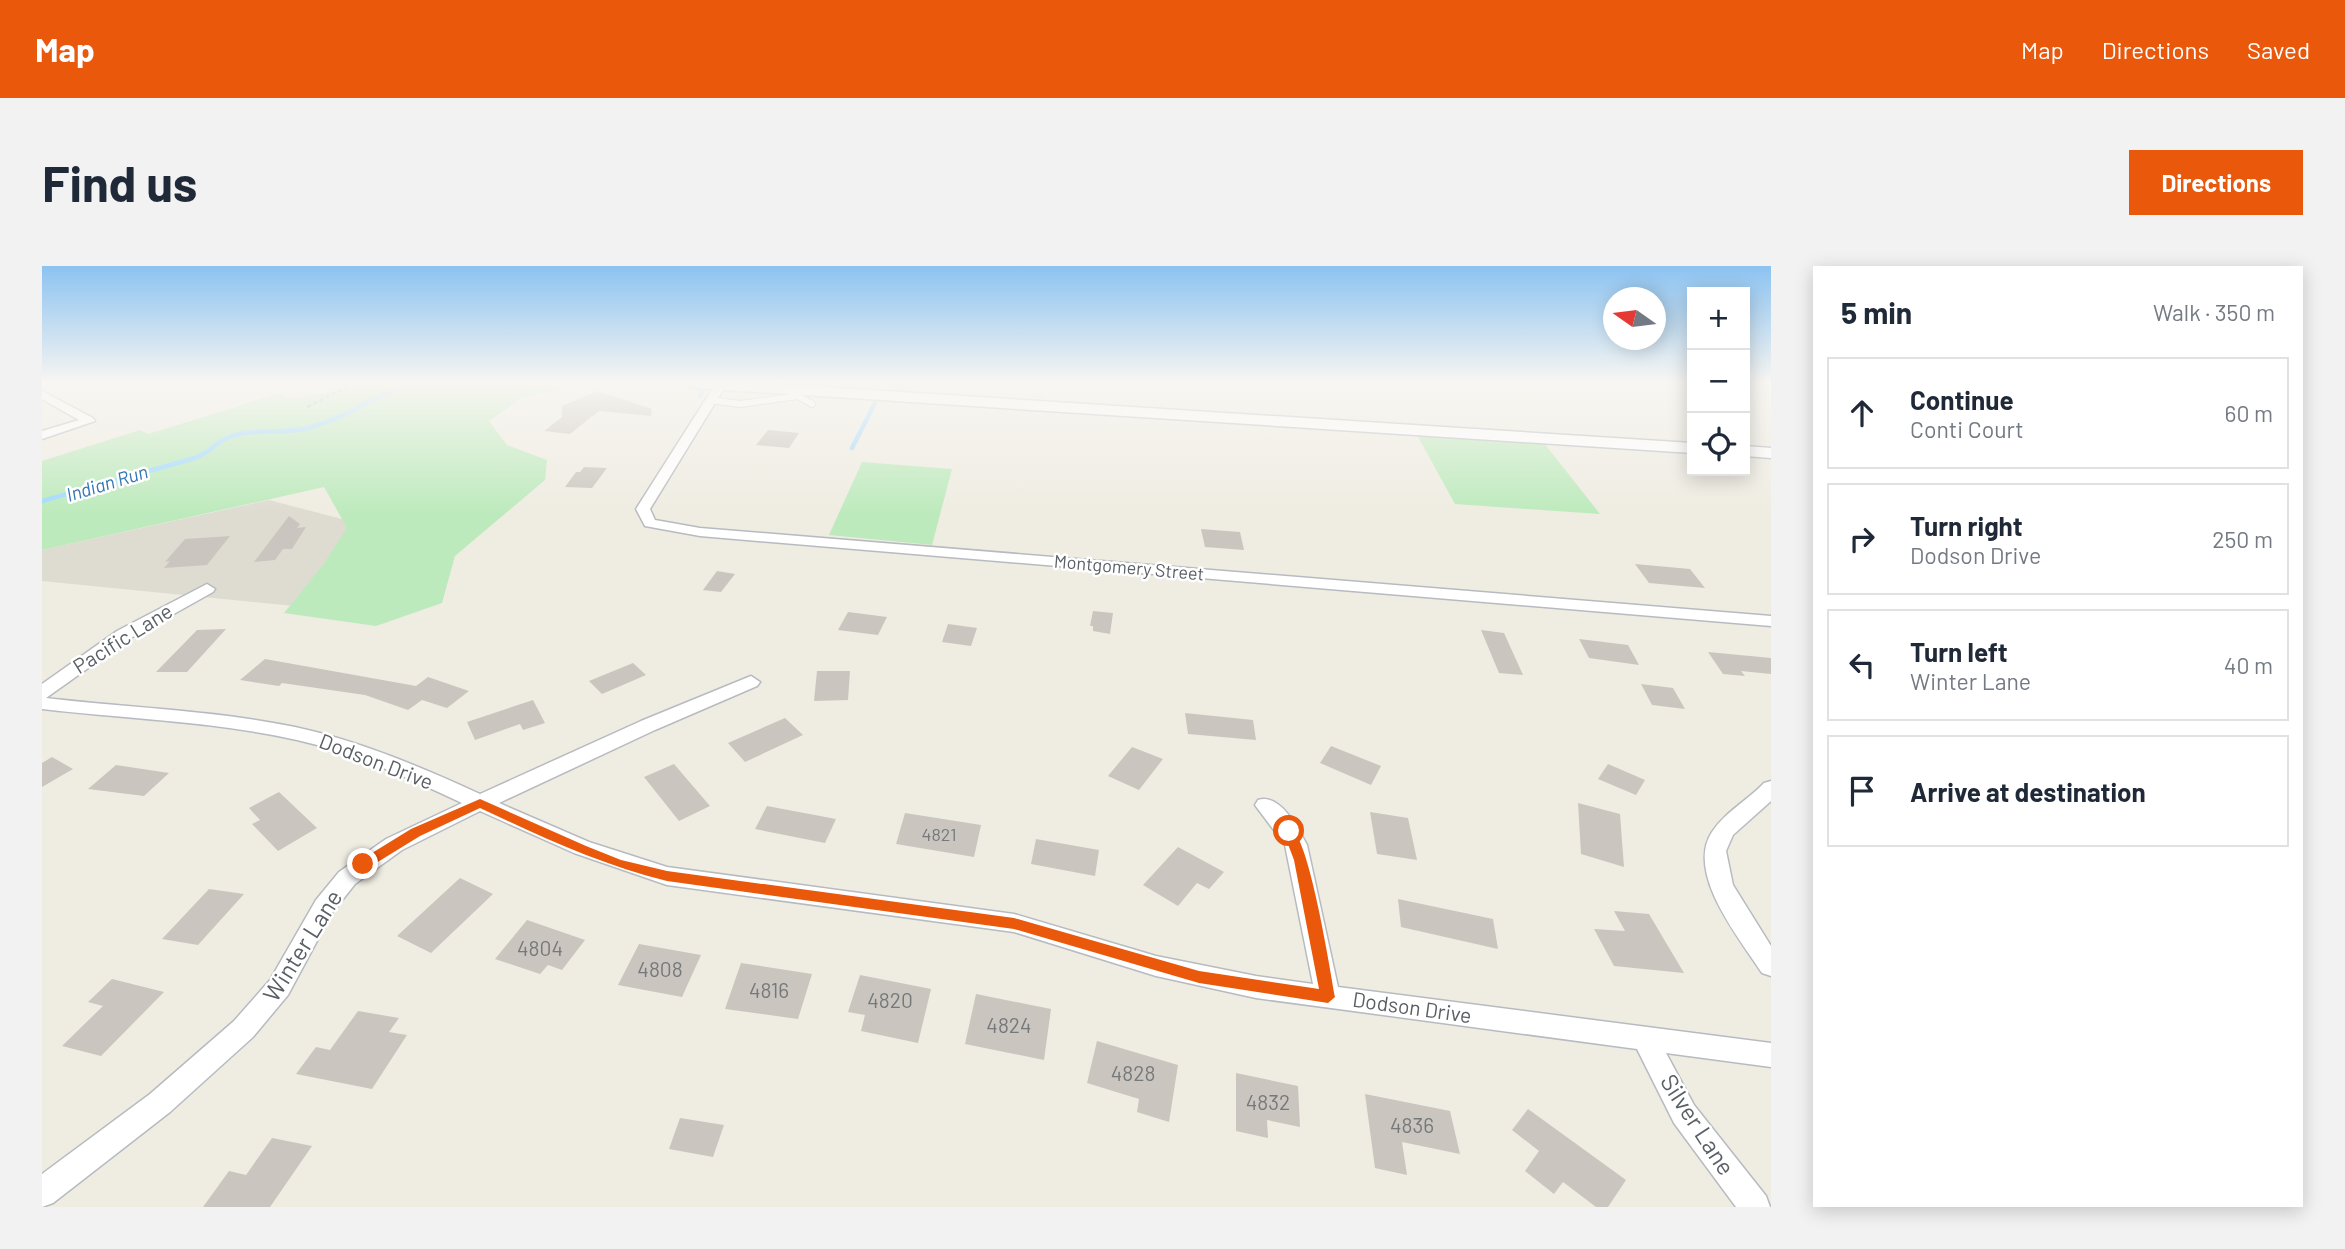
<!DOCTYPE html>
<meta charset="utf-8">
<style>
body{margin:0;font-family:Barlow,sans-serif;background:#f2f2f3;color:#1f2937}
.controls{position:absolute;right:21px;top:21px;display:grid;overflow:hidden;border-radius:0px;box-shadow:0 4px 18px #0003}
.controls button{width:63px;height:63px;display:grid;place-items:center;padding:0;border:0;border-bottom:2px solid #e0e1e3;background:#fff;color:#1f2937;font:35px sans-serif}
.compass{position:absolute;left:1561px;top:21px;width:63px;height:63px;border-radius:50%;background:#fff;box-shadow:0 4px 18px #0003;rotate:284deg}
.stop{position:absolute;width:21px;height:21px;margin:-16px;border:5px solid #ea580c;border-radius:50%;background:#fff}
.stop.end{background:#ea580c;border-color:#fff;box-shadow:0 2px 7px #0008}
.list{margin:0;padding:0;list-style:none}
h2{display:flex;justify-content:space-between;align-items:center;height:91px;margin:0;padding:0 28px;font-size:30px}
h2 small{font-size:23px;font-weight:400;color:#747a83}
.list li{display:grid;grid-template-columns:46px 1fr auto;gap:21px;align-items:center;box-sizing:border-box;height:112px;margin:0 14px 14px;padding:0 14px;border:2px solid #e0e1e3;border-radius:0px}
.list b{display:block;font-size:26px;white-space:nowrap}
.list p{margin:0;font-size:23px;white-space:nowrap;color:#747a83}
.list em{font-size:23px;font-style:normal;color:#747a83}
.icon{flex:none;width:38px;height:38px;fill:none;stroke:currentColor;stroke-width:2;stroke-linecap:round;stroke-linejoin:round}
.map{position:relative;flex:none;width:1729px;height:941px;overflow:hidden;border-radius:0px}
header{display:flex;align-items:center;gap:42px;box-sizing:border-box;height:98px;padding:0 35px;background:#ea580c;color:#fff}
header strong{font-size:33px}
nav{display:flex;gap:38px;margin-inline-start:auto;font-size:24px}
.intro{display:flex;align-items:center;justify-content:space-between;box-sizing:border-box;height:168px;padding:0 42px}
h1{margin:0;font-size:49px}
.button{padding:18px 32px;border-radius:0px;background:#ea580c;color:#fff;font-size:24px;font-weight:700}
main{display:flex;gap:42px;padding:0 42px}
aside{flex:1;background:#fff;border-radius:0px;box-shadow:0 4px 18px #0003}
.map>svg:first-child{display:block}
.education{fill:#dedbd1}
.green{fill:#bdeabc}
.lines{fill:none;stroke-linecap:round;stroke-linejoin:round}
.stream{stroke:#a2daff;stroke-width:4.5}
.building{fill:#cac6bf}
.lane-casing{stroke:#b7bbc0;stroke-width:8}
.street-casing{stroke:#b7bbc0;stroke-width:3}
.secondary-casing{stroke:#b8bcc2;stroke-width:3}
.path{stroke:#94cba2;stroke-width:2.5;stroke-dasharray:4.5 2.5;stroke-linecap:butt}
.lane{stroke:#fff;stroke-width:6}
.street{fill:#fff;fill-rule:evenodd}
.secondary{fill:#fff;fill-rule:evenodd}
.route{fill:#ea580c}
.labels{text-anchor:middle;stroke-width:5;stroke-linejoin:round;paint-order:stroke}
.far-street-label{font-size:18px;fill:#5a5f65;stroke:#fff}
.number-label{font-size:18px;fill:#76797c}
.far-water-label{font-size:19px;font-style:italic;fill:#3275b3;stroke:#fff}
.street-label{font-size:21px;fill:#5a5f65;stroke:#fff}
.near-number-label{font-size:21px;fill:#76797c}
.near-street-label{font-size:24px;fill:#5a5f65;stroke:#fff}
</style>
<header>
<strong>Map</strong>
<nav><a>Map</a><a>Directions</a><a>Saved</a></nav>
</header>
<div class="intro"><h1>Find us</h1><a class="button">Directions</a></div>
<main>
<div class="map">
<svg width="1729" height="941" viewBox="0 0 1729 941">
<rect width="100%" height="100%" fill="#efece2"/>
<path class="education" d="M 227,234 L 315,257 L 342,349 L 0,315 L 0,284 Z"/>
<path class="green" d="M 338,117 L 544,117 L 480,132 L 447,155 L 465,179 L 505,194 L 503,214 L 413,290 L 400,337 L 334,360 L 242,347 L 281,299 L 305,262 L 282,221 L 0,284 L 0,195 L 98,164 L 106,168 L 239,127 L 249,133 Z
M 1375,169 L 1502,177 L 1558,248 L 1413,238 Z
M 820,196 L 910,203 L 890,279 L 787,269 Z"/>
<g class="lines">
<path class="stream" d="M 630,119 L 661,123 L 658,130
M 855,125 L 863,117
M 810,182 L 833,137
M 0,235 L 153,192 C 167,187 172,178 185,172 C 209,161 240,169 266,162 C 301,153 332,132 365,117"/>
</g>
<path class="building" d="M 556,125 L 610,143 L 609,150 L 557,145 L 528,168 L 502,165 L 520,151 L 520,140 Z
M 726,164 L 757,167 L 747,182 L 714,179 Z
M 542,201 L 565,202 L 550,222 L 523,221 L 534,206 L 538,206 Z
M 247,250 L 258,258 L 255,262 L 264,261 L 250,283 L 241,283 L 233,294 L 212,296 Z
M 1159,263 L 1198,266 L 1202,284 L 1163,281 Z
M 188,270 L 165,299 L 122,302 L 128,295 L 123,296 L 143,273 Z
M 1593,298 L 1648,303 L 1663,322 L 1607,317 Z
M 675,305 L 693,308 L 679,326 L 661,324 Z
M 1051,345 L 1071,347 L 1068,368 L 1051,365 L 1051,360 L 1048,360 Z
M 806,346 L 845,351 L 836,369 L 796,364 Z
M 906,358 L 935,362 L 929,380 L 900,376 Z
M 184,363 L 145,406 L 114,406 L 155,364 Z
M 1439,364 L 1462,367 L 1481,409 L 1457,407 Z
M 1537,373 L 1586,379 L 1597,399 L 1547,392 Z
M 1666,386 L 1729,392 L 1729,408 L 1699,405 L 1703,410 L 1681,408 Z
M 223,393 L 374,420 L 386,411 L 427,425 L 405,442 L 380,434 L 366,444 L 323,429 L 240,417 L 237,420 L 198,414 Z
M 591,397 L 604,409 L 560,428 L 547,415 Z
M 775,405 L 808,405 L 806,434 L 772,435 Z
M 1599,418 L 1631,422 L 1643,443 L 1610,439 Z
M 491,434 L 503,457 L 481,464 L 478,458 L 433,474 L 425,456 Z
M 1143,447 L 1211,454 L 1214,474 L 1146,468 Z
M 743,452 L 761,469 L 703,496 L 686,477 Z
M 1289,480 L 1339,500 L 1329,519 L 1278,497 Z
M 1090,481 L 1121,493 L 1097,524 L 1066,510 Z
M 10,491 L 31,503 L 0,521 L 0,497 Z
M 632,498 L 668,540 L 637,555 L 602,511 Z
M 1566,498 L 1603,514 L 1594,529 L 1556,513 Z
M 74,499 L 127,507 L 102,530 L 46,523 Z
M 237,526 L 275,562 L 236,585 L 210,558 L 218,554 L 207,542 Z
M 1536,537 L 1578,548 L 1582,601 L 1539,588 Z
M 725,540 L 794,553 L 783,577 L 713,563 Z
M 1328,546 L 1366,552 L 1375,594 L 1335,588 Z
M 863,547 L 939,559 L 932,591 L 854,578 Z
M 994,573 L 1057,584 L 1053,610 L 989,598 Z
M 1136,581 L 1182,606 L 1167,623 L 1155,617 L 1136,640 L 1101,619 Z
M 418,612 L 451,628 L 389,687 L 355,670 Z
M 167,623 L 202,628 L 156,679 L 120,673 Z
M 1356,633 L 1451,653 L 1456,683 L 1359,661 Z
M 1572,645 L 1607,648 L 1642,707 L 1572,700 L 1552,663 L 1583,665 Z
M 485,654 L 543,674 L 520,704 L 506,699 L 498,708 L 453,693 Z
M 597,678 L 659,689 L 640,731 L 576,719 Z
M 699,697 L 770,708 L 756,753 L 683,743 Z
M 818,709 L 889,723 L 876,777 L 819,765 L 823,749 L 806,746 Z
M 70,713 L 122,726 L 59,790 L 20,780 L 61,740 L 46,736 Z
M 934,728 L 1009,743 L 1002,794 L 923,778 Z
M 316,745 L 357,752 L 347,766 L 365,769 L 330,823 L 254,808 L 274,781 L 288,784 Z
M 1055,775 L 1136,799 L 1127,856 L 1095,846 L 1097,833 L 1045,817 Z
M 1194,807 L 1256,820 L 1258,861 L 1225,854 L 1226,872 L 1194,865 Z
M 1323,828 L 1408,845 L 1418,888 L 1360,876 L 1365,909 L 1333,902 Z
M 1486,843 L 1584,914 L 1566,941 L 1554,941 L 1521,916 L 1512,928 L 1483,905 L 1497,885 L 1470,864 Z
M 638,852 L 682,859 L 671,891 L 627,883 Z
M 230,872 L 270,880 L 228,941 L 161,941 L 187,905 L 204,909 Z"/>
<g class="lines">
<g class="lane-casing">
<path id="lane" d="M 668,134 L 698,138 L 756,130 L 770,138"/>
</g>
<g class="street-casing">
<path id="street" d="M 674,117 L 684,119 L 608,243 L 613,254 L 658,262 L 1729,350 L 1729,360 L 658,270 L 603,260 L 594,243 Z
M 0,125 L 51,152 L 53,155 L 0,173 L 0,165 L 37,154 L 0,133 Z
M 165,318 L 173,323 L 171,326 L 87,373 L 4,432 C 87,442 171,444 253,461 C 318,475 379,501 438,528 L 599,455 L 709,410 L 718,416 L 715,420 L 613,464 L 457,537 L 547,576 L 625,601 L 972,648 L 1114,690 L 1214,710 L 1271,718 L 1243,579 L 1213,539 L 1216,534 C 1238,527 1256,562 1265,579 L 1296,721 L 1729,777 L 1729,801 L 1624,787 L 1652,839 L 1724,930 L 1728,941 L 1694,941 L 1632,857 L 1595,783 L 1214,732 L 1114,710 L 972,666 L 625,619 L 532,587 L 438,545 L 360,584 L 313,618 L 290,647 L 246,729 L 211,771 L 128,846 L 11,937 L 0,941 L 0,908 L 108,828 L 192,755 L 228,714 L 274,634 L 297,606 L 344,573 L 420,537 C 367,512 312,487 255,474 C 171,455 85,453 0,443 L 0,418 L 75,365 Z
M 1729,515 L 1729,535 L 1691,569 L 1684,585 L 1691,619 L 1729,680 L 1729,710 L 1720,707 C 1698,673 1643,607 1670,566 C 1683,546 1706,534 1722,517 Z"/>
</g>
<g class="secondary-casing">
<path id="secondary" d="M 646,117 L 720,117 L 1650,177 L 1650,187 L 654,122 Z
M 1703,180 L 1729,182 L 1729,192 L 1703,190 Z"/>
</g>
<path class="path" d="M 265,141 L 312,117"/>
<use href="#lane" class="lane"/>
<use href="#street" class="street"/>
<use href="#secondary" class="secondary"/>
</g>
<linearGradient id="sky" x2="0" y2="1"><stop stop-color="#8cc3f1"/><stop offset="0.47" stop-color="#f8f6f2"/><stop offset="1" stop-color="#f8f6f2" stop-opacity="0"/></linearGradient>
<rect width="1729" height="248" fill="url(#sky)"/>
<path class="route" d="M 438,533 L 544,580 L 579,594 L 625,605 L 972,652 L 1157,705 L 1277,723 L 1252,594 L 1241,565 L 1247,560 C 1267,568 1288,704 1293,731 L 1286,737 L 1157,717 L 972,663 L 625,615 C 559,599 500,571 438,542 L 378,570 L 326,602 L 317,602 L 317,595 L 369,563 Z"/>
<g class="labels">
<g class="far-street-label">
<text transform="translate(1087 302) rotate(5)" y="6">Montgomery Street</text>
</g>
<g class="number-label">
<text x="897" y="575">4821</text>
</g>
<g class="far-water-label">
<text transform="translate(65 217) rotate(-17)" y="7">Indian Run</text>
</g>
<g class="street-label">
<text transform="translate(81 373) rotate(-32)" y="7">Pacific Lane</text>
<text transform="translate(334 496) rotate(21)" y="7">Dodson Drive</text>
<text transform="translate(1370 742) rotate(8)" y="7">Dodson Drive</text>
</g>
<g class="near-number-label">
<text x="498" y="690">4804</text>
<text x="618" y="711">4808</text>
<text x="727" y="732">4816</text>
<text x="848" y="742">4820</text>
<text x="967" y="767">4824</text>
<text x="1091" y="815">4828</text>
<text x="1226" y="844">4832</text>
<text x="1370" y="867">4836</text>
</g>
<g class="near-street-label">
<text transform="translate(261 680) rotate(-58)" y="8">Winter Lane</text>
<text transform="translate(1655 859) rotate(57)" y="8">Silver Lane</text>
</g>
</g>
</svg>
<div class="controls">
<button>+</button>
<button>−</button>
<button><svg class="icon" aria-label="locate" viewBox="0 0 24 24"><circle cx="12" cy="12" r="6"/><path d="M12 2v4M12 18v4M2 12h4M18 12h4"/></svg></button>
</div>
<svg class="compass" viewBox="-18 -18 36 36"><path d="M0-13l5 13h-10z" fill="#e53935"/><path d="M0 13l5-13h-10z" fill="#747a83"/></svg>
<div class="stop" style="left:1247px;top:565px"></div>
<div class="stop end" style="left:321px;top:598px"></div>
</div>
<aside>
<h2>5 min<small>Walk · 350 m</small></h2>
<ul class="list">
<li><svg class="icon" aria-label="ahead" viewBox="0 0 24 24"><path d="M12 20V5M6 11l6-6 6 6"/></svg><div><b>Continue</b><p>Conti Court</p></div><em>60 m</em></li>
<li><svg class="icon" aria-label="right" viewBox="0 0 24 24"><path d="M7 20v-9h11M14 6l5 5-5 5"/></svg><div><b>Turn right</b><p>Dodson Drive</p></div><em>250 m</em></li>
<li><svg class="icon" aria-label="left" viewBox="0 0 24 24"><path d="M17 20v-9H6M10 6l-5 5 5 5"/></svg><div><b>Turn left</b><p>Winter Lane</p></div><em>40 m</em></li>
<li><svg class="icon" aria-label="arrive" viewBox="0 0 24 24"><path d="M6 21V4h12l-3 4 3 4H6"/></svg><div><b>Arrive at destination</b></div></li>
</ul>
</aside>
</main>
